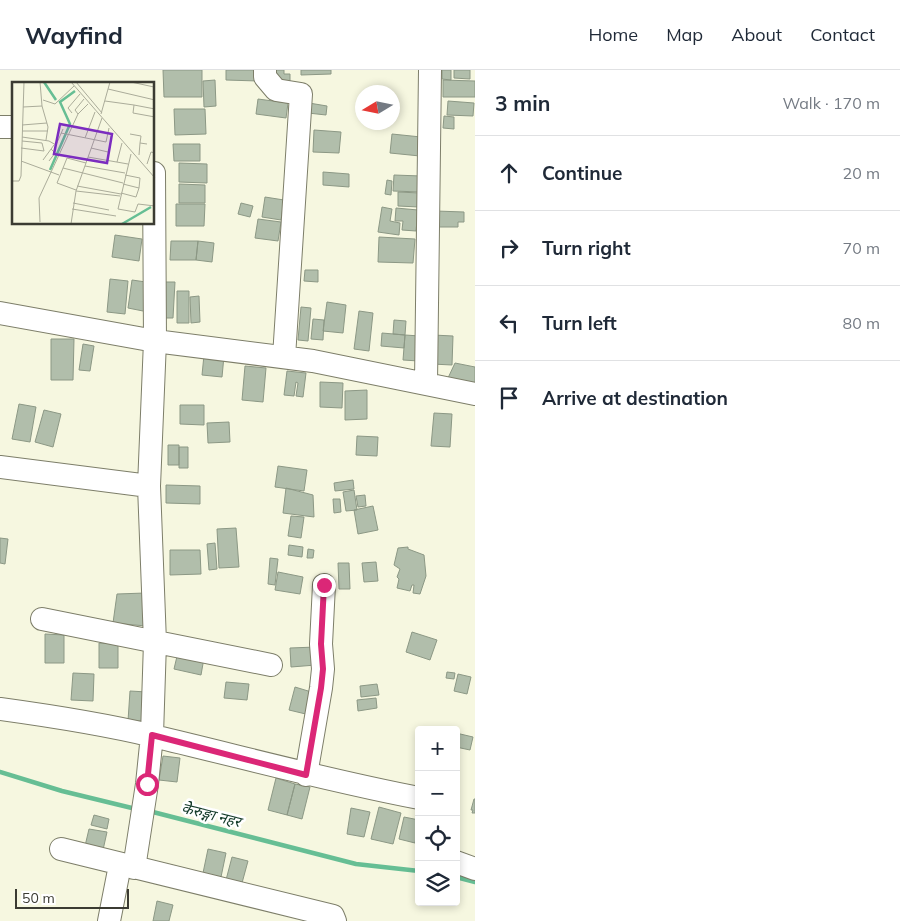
<!DOCTYPE html>
<meta charset="utf-8">
<style>
body{margin:0;font-family:Mulish,"Noto Sans Devanagari",sans-serif;background:#f6f6f7;color:#1f2937}
.controls{position:absolute;right:15px;bottom:15px;display:grid;overflow:hidden;border-radius:5px;box-shadow:0 2px 8px #0003}
.controls button{width:45px;height:45px;display:grid;place-items:center;padding:0;border:0;border-bottom:1px solid #e0e1e3;background:#fff;color:#1f2937;font:25px sans-serif}
.compass{position:absolute;left:355px;top:15px;width:45px;height:45px;border-radius:50%;background:#fff;box-shadow:0 2px 8px #0003;rotate:260deg}
.scale{position:absolute;left:15px;bottom:12px;width:114px;box-sizing:border-box;padding-left:5px;border:2px solid #3b3b32;border-top:0;font-size:14px;line-height:18px;white-space:nowrap;color:#3b3b32;-webkit-text-stroke:4px #fff;paint-order:stroke}
.stop{position:absolute;width:15px;height:15px;margin:-11px;border:4px solid #db2777;border-radius:50%;background:#fff}
.stop.end{background:#db2777;border-color:#fff;box-shadow:0 1px 5px #0008}
.list{margin:0;padding:0;list-style:none}
h2{display:flex;justify-content:space-between;align-items:center;height:65px;margin:0;padding:0 20px;font-size:21px}
h2 small{font-size:16px;font-weight:400;color:#747a83}
.list li{display:grid;grid-template-columns:32px 1fr auto;gap:15px;align-items:center;box-sizing:border-box;height:75px;padding:0 20px;border-top:1px solid #e0e1e3}
.list b{display:block;font-size:19px;white-space:nowrap}
.list em{font-size:16px;font-style:normal;color:#747a83}
.icon{flex:none;width:28px;height:28px;fill:none;stroke:currentColor;stroke-width:2;stroke-linecap:round;stroke-linejoin:round}
.map{position:relative;flex:none;width:475px;height:851px;overflow:hidden}
header{display:flex;align-items:center;gap:30px;box-sizing:border-box;height:70px;padding:0 25px;background:#fff;border-bottom:1px solid #e0e1e3}
header strong{font-size:24px}
nav{display:flex;gap:28px;margin-inline-start:auto;font-size:18px}
main{display:flex}
aside{flex:1;background:#fff}
.map>svg:first-child{display:block}
.lines{fill:none;stroke-linecap:round;stroke-linejoin:round}
.stream{stroke:#66be94;stroke-width:4.5}
.building{fill:#b1beab;stroke:#8c9885}
.minor-casing{stroke:#7d7e69;stroke-width:24}
.minor{stroke:#fff;stroke-width:22}
.route{stroke:#db2777;stroke-width:6}
.labels{text-anchor:middle;stroke-width:5;stroke-linejoin:round;paint-order:stroke}
.water-label{font-size:15px;font-style:italic;fill:#133a29;stroke:#fff}
.inset-river{fill:none;stroke:#66be94;stroke-width:2.5}
.inset-road{fill:none;stroke:#abac9a;stroke-width:1}
.view{fill:#7b2cbf;fill-opacity:0.15;stroke:#7b2cbf;stroke-width:2.5}
.inset-edge{fill:none;stroke:#3b3b32;stroke-width:2.5}
</style>
<header>
<strong>Wayfind</strong>
<nav><a>Home</a><a>Map</a><a>About</a><a>Contact</a></nav>
</header>
<main>
<div class="map">
<svg width="475" height="851" viewBox="0 0 475 851">
<rect width="100%" height="100%" fill="#f6f7e0"/>
<g class="lines">
<path class="stream" d="M 0,702 L 62,721 L 136,739
M 149,741 L 356,794 L 419,801
M 456,807 L 475,812"/>
</g>
<path class="building" d="M 163,0 L 202,0 L 202,27 L 164,27 Z
M 226,0 L 259,0 L 258,11 L 226,10 Z
M 272,0 L 284,0 L 284,4 L 290,4 L 290,12 L 272,12 Z
M 301,0 L 331,0 L 331,4 L 301,5 Z
M 442,0 L 451,0 L 451,10 L 442,9 Z
M 454,0 L 470,0 L 470,9 L 454,8 Z
M 215,10 L 216,36 L 204,37 L 203,11 Z
M 443,10 L 475,11 L 475,27 L 443,27 Z
M 258,29 L 288,33 L 286,48 L 256,44 Z
M 448,31 L 474,33 L 473,46 L 447,45 Z
M 309,33 L 327,36 L 326,45 L 308,43 Z
M 174,39 L 205,39 L 206,64 L 175,65 Z
M 444,46 L 454,47 L 454,59 L 443,58 Z
M 314,60 L 341,62 L 339,83 L 313,82 Z
M 392,64 L 421,67 L 420,86 L 390,83 Z
M 173,74 L 200,74 L 200,91 L 174,91 Z
M 179,93 L 207,94 L 207,113 L 179,112 Z
M 323,102 L 349,104 L 349,117 L 323,115 Z
M 394,105 L 421,106 L 420,122 L 393,121 Z
M 387,110 L 392,111 L 391,125 L 385,124 Z
M 179,114 L 205,115 L 205,133 L 179,133 Z
M 398,122 L 420,123 L 419,137 L 398,136 Z
M 265,127 L 284,130 L 281,150 L 262,147 Z
M 241,133 L 253,136 L 250,147 L 238,144 Z
M 176,134 L 205,134 L 204,156 L 176,156 Z
M 382,137 L 392,139 L 390,151 L 400,153 L 399,165 L 378,162 Z
M 396,138 L 418,140 L 416,161 L 402,160 L 403,151 L 395,151 Z
M 436,141 L 464,142 L 464,152 L 458,152 L 458,157 L 436,157 Z
M 258,149 L 281,152 L 278,171 L 255,168 Z
M 115,165 L 142,169 L 139,191 L 112,187 Z
M 379,167 L 415,169 L 413,193 L 378,192 Z
M 171,171 L 198,171 L 196,190 L 170,190 Z
M 198,171 L 214,173 L 212,192 L 196,190 Z
M 305,200 L 318,200 L 318,212 L 304,211 Z
M 110,209 L 128,211 L 125,244 L 107,242 Z
M 132,210 L 153,213 L 148,242 L 128,238 Z
M 164,212 L 175,212 L 173,248 L 163,248 Z
M 177,221 L 189,221 L 189,253 L 177,253 Z
M 199,226 L 200,252 L 191,253 L 190,227 Z
M 327,232 L 346,235 L 343,263 L 323,261 Z
M 301,237 L 311,238 L 308,271 L 298,270 Z
M 359,241 L 373,243 L 369,281 L 354,279 Z
M 313,249 L 324,250 L 323,270 L 311,269 Z
M 394,250 L 406,251 L 405,265 L 393,264 Z
M 382,263 L 405,265 L 404,278 L 381,276 Z
M 405,265 L 420,266 L 419,291 L 403,290 Z
M 433,265 L 453,266 L 452,295 L 432,294 Z
M 51,269 L 74,269 L 73,310 L 51,310 Z
M 83,274 L 94,276 L 90,301 L 79,300 Z
M 204,285 L 224,286 L 222,307 L 202,305 Z
M 455,293 L 475,297 L 475,314 L 448,308 Z
M 245,296 L 266,298 L 263,332 L 242,330 Z
M 287,301 L 306,303 L 303,327 L 296,326 L 298,313 L 296,312 L 294,326 L 284,325 Z
M 320,312 L 343,313 L 342,338 L 320,337 Z
M 367,320 L 367,349 L 345,350 L 345,321 Z
M 19,334 L 36,337 L 30,372 L 12,369 Z
M 180,335 L 204,335 L 204,355 L 180,354 Z
M 44,340 L 61,344 L 53,377 L 35,372 Z
M 434,343 L 452,344 L 450,377 L 431,376 Z
M 229,352 L 230,372 L 208,373 L 207,353 Z
M 357,366 L 378,367 L 377,386 L 356,385 Z
M 168,375 L 179,375 L 179,395 L 168,395 Z
M 179,377 L 188,377 L 188,398 L 179,398 Z
M 278,396 L 307,400 L 304,421 L 275,417 Z
M 353,410 L 354,419 L 335,421 L 334,413 Z
M 166,415 L 200,416 L 200,434 L 166,433 Z
M 286,418 L 313,425 L 314,447 L 283,443 Z
M 354,420 L 357,440 L 346,441 L 343,422 Z
M 365,425 L 366,436 L 358,437 L 356,426 Z
M 333,429 L 340,429 L 341,442 L 334,443 Z
M 373,436 L 378,460 L 358,464 L 354,440 Z
M 291,446 L 304,447 L 301,468 L 288,466 Z
M 236,458 L 239,497 L 219,498 L 217,459 Z
M 0,468 L 8,469 L 5,494 L 0,493 Z
M 215,473 L 217,499 L 209,500 L 207,474 Z
M 289,475 L 303,477 L 302,487 L 288,485 Z
M 408,477 L 408,479 L 424,485 L 426,506 L 420,524 L 413,523 L 414,515 L 412,515 L 410,521 L 397,518 L 399,509 L 397,507 L 400,499 L 394,495 L 398,478 Z
M 308,479 L 314,480 L 313,488 L 307,488 Z
M 170,480 L 200,480 L 201,504 L 170,505 Z
M 270,488 L 278,489 L 275,515 L 268,514 Z
M 376,492 L 378,511 L 364,512 L 362,493 Z
M 338,493 L 349,493 L 350,519 L 339,519 Z
M 278,502 L 303,507 L 300,524 L 275,520 Z
M 145,523 L 146,556 L 113,553 L 117,524 Z
M 412,562 L 437,570 L 430,590 L 406,582 Z
M 45,564 L 64,565 L 64,593 L 45,593 Z
M 99,573 L 118,574 L 118,598 L 99,598 Z
M 316,577 L 316,595 L 291,597 L 290,578 Z
M 178,582 L 204,588 L 201,605 L 174,599 Z
M 447,602 L 455,603 L 454,609 L 446,608 Z
M 73,603 L 94,604 L 93,631 L 71,630 Z
M 458,604 L 471,607 L 467,624 L 454,621 Z
M 226,612 L 249,614 L 247,630 L 224,628 Z
M 377,614 L 379,625 L 361,627 L 360,616 Z
M 295,617 L 318,624 L 314,646 L 289,640 Z
M 130,621 L 147,622 L 146,651 L 128,651 Z
M 376,628 L 377,638 L 358,641 L 357,630 Z
M 456,663 L 473,667 L 470,680 L 456,677 Z
M 163,686 L 180,688 L 177,712 L 159,710 Z
M 276,708 L 295,714 L 287,745 L 268,740 Z
M 295,714 L 310,717 L 302,749 L 287,745 Z
M 474,729 L 475,729 L 475,743 L 472,743 L 473,740 L 471,740 Z
M 379,737 L 401,743 L 393,774 L 371,769 Z
M 351,738 L 370,742 L 364,767 L 347,764 Z
M 94,745 L 109,749 L 107,759 L 91,755 Z
M 404,747 L 419,750 L 415,773 L 399,769 Z
M 89,759 L 107,762 L 103,780 L 85,776 Z
M 208,779 L 226,783 L 221,807 L 203,803 Z
M 232,787 L 248,791 L 242,813 L 226,810 Z
M 157,831 L 173,835 L 169,851 L 153,851 Z"/>
<g class="lines">
<g class="minor-casing">
<path id="minor" d="M 265,0 L 265,7 L 276,20 L 301,24 L 284,287
M 0,57 L 14,57
M 0,243 L 155,271 L 313,291 L 475,324
M 426,313 L 430,0
M 0,397 L 149,416
M 42,549 L 271,595
M 0,639 C 51,646 103,654 153,666 C 242,687 329,711 419,728
M 306,705 L 321,618 L 323,599 L 321,574 L 324,515
M 61,779 L 333,846 L 335,851
M 456,792 L 475,799
M 134,798 L 147,714 L 152,665 L 155,572 L 149,416 L 155,271 L 154,103
M 109,851 L 120,795"/>
</g>
<use href="#minor" class="minor"/>
</g>
<g class="lines">
<path class="route" d="M 147,714 L 152,665 L 306,705 L 321,618 L 323,599 L 321,574 L 324,515"/>
</g>
<g class="labels">
<g class="water-label">
<text transform="translate(211 745) rotate(14)" y="5">केेरुङ्गा नहर</text>
</g>
</g>
<g transform="translate(12 12)">
<rect width="142" height="142" fill="#f6f7e0"/>
<path class="inset-river" d="M 32,0 L 44,18M 38,88 L 58,42 L 48,20 L 63,9M 110,142 L 139,125"/>
<path class="inset-road" d="M 28,0 L 30,24 L 36,45 L 34,58M 59,0 L 143,96M 64,0 L 90,31M 119,0 L 142,5M 96,7 L 143,18M 72,17 L 63,28 L 66,32 L 76,22M 31,18 L 43,22 L 62,4M 93,19 L 122,23 L 121,31 L 143,35M 122,23 L 143,27M 11,25 L 30,24M 60,31 L 56,26 L 68,12M 89,32 L 98,0M 10,43 L 35,41M 10,49 L 36,49M 49,51 L 94,60 L 97,46M 118,52 L 129,54 L 128,61M 10,55 L 37,59 L 44,63 L 51,47M 73,56 L 83,30M 9,66 L 32,69 L 30,61 L 10,59M 79,66 L 96,70M 119,72 L 106,127 L 123,130 L 126,122 L 143,124M 127,73 L 128,61 L 135,62M 76,75 L 116,82M 31,78 L 42,63M 9,79 L 47,93M 37,79 L 43,71 L 39,67M 105,80 L 110,61M 74,81 L 55,76 L 51,86 L 111,101M 135,82 L 139,70 L 143,71M 73,84 L 113,91M 51,86 L 45,101 L 64,108M 0,99 L 7,99 L 9,94 L 12,0M 111,102 L 127,106M 65,104 L 109,112M 64,109 L 108,114M 109,111 L 124,115 L 127,106 L 128,96 L 113,93M 61,121 L 97,128M 60,127 L 104,134M 28,140 L 27,116 L 66,32M 59,142 L 64,109 L 90,36"/>
<path class="view" d="M 48,42 L 100,52 L 95,81 L 42,72 Z"/>
<rect width="142" height="142" class="inset-edge"/>
</g>
</svg>
<div class="controls">
<button>+</button>
<button>−</button>
<button><svg class="icon" aria-label="locate" viewBox="0 0 24 24"><circle cx="12" cy="12" r="6"/><path d="M12 2v4M12 18v4M2 12h4M18 12h4"/></svg></button>
<button><svg class="icon" aria-label="layers" viewBox="0 0 24 24"><path d="M12 4l9 5-9 5-9-5zM3 14l9 5 9-5"/></svg></button>
</div>
<svg class="compass" viewBox="-18 -18 36 36"><path d="M0-13l5 13h-10z" fill="#e53935"/><path d="M0 13l5-13h-10z" fill="#747a83"/></svg>
<div class="scale">50 m</div>
<div class="stop" style="left:147px;top:714px"></div>
<div class="stop end" style="left:324px;top:515px"></div>
</div>
<aside>
<h2>3 min<small>Walk · 170 m</small></h2>
<ul class="list">
<li><svg class="icon" aria-label="ahead" viewBox="0 0 24 24"><path d="M12 20V5M6 11l6-6 6 6"/></svg><div><b>Continue</b></div><em>20 m</em></li>
<li><svg class="icon" aria-label="right" viewBox="0 0 24 24"><path d="M7 20v-9h11M14 6l5 5-5 5"/></svg><div><b>Turn right</b></div><em>70 m</em></li>
<li><svg class="icon" aria-label="left" viewBox="0 0 24 24"><path d="M17 20v-9H6M10 6l-5 5 5 5"/></svg><div><b>Turn left</b></div><em>80 m</em></li>
<li><svg class="icon" aria-label="arrive" viewBox="0 0 24 24"><path d="M6 21V4h12l-3 4 3 4H6"/></svg><div><b>Arrive at destination</b></div></li>
</ul>
</aside>
</main>
